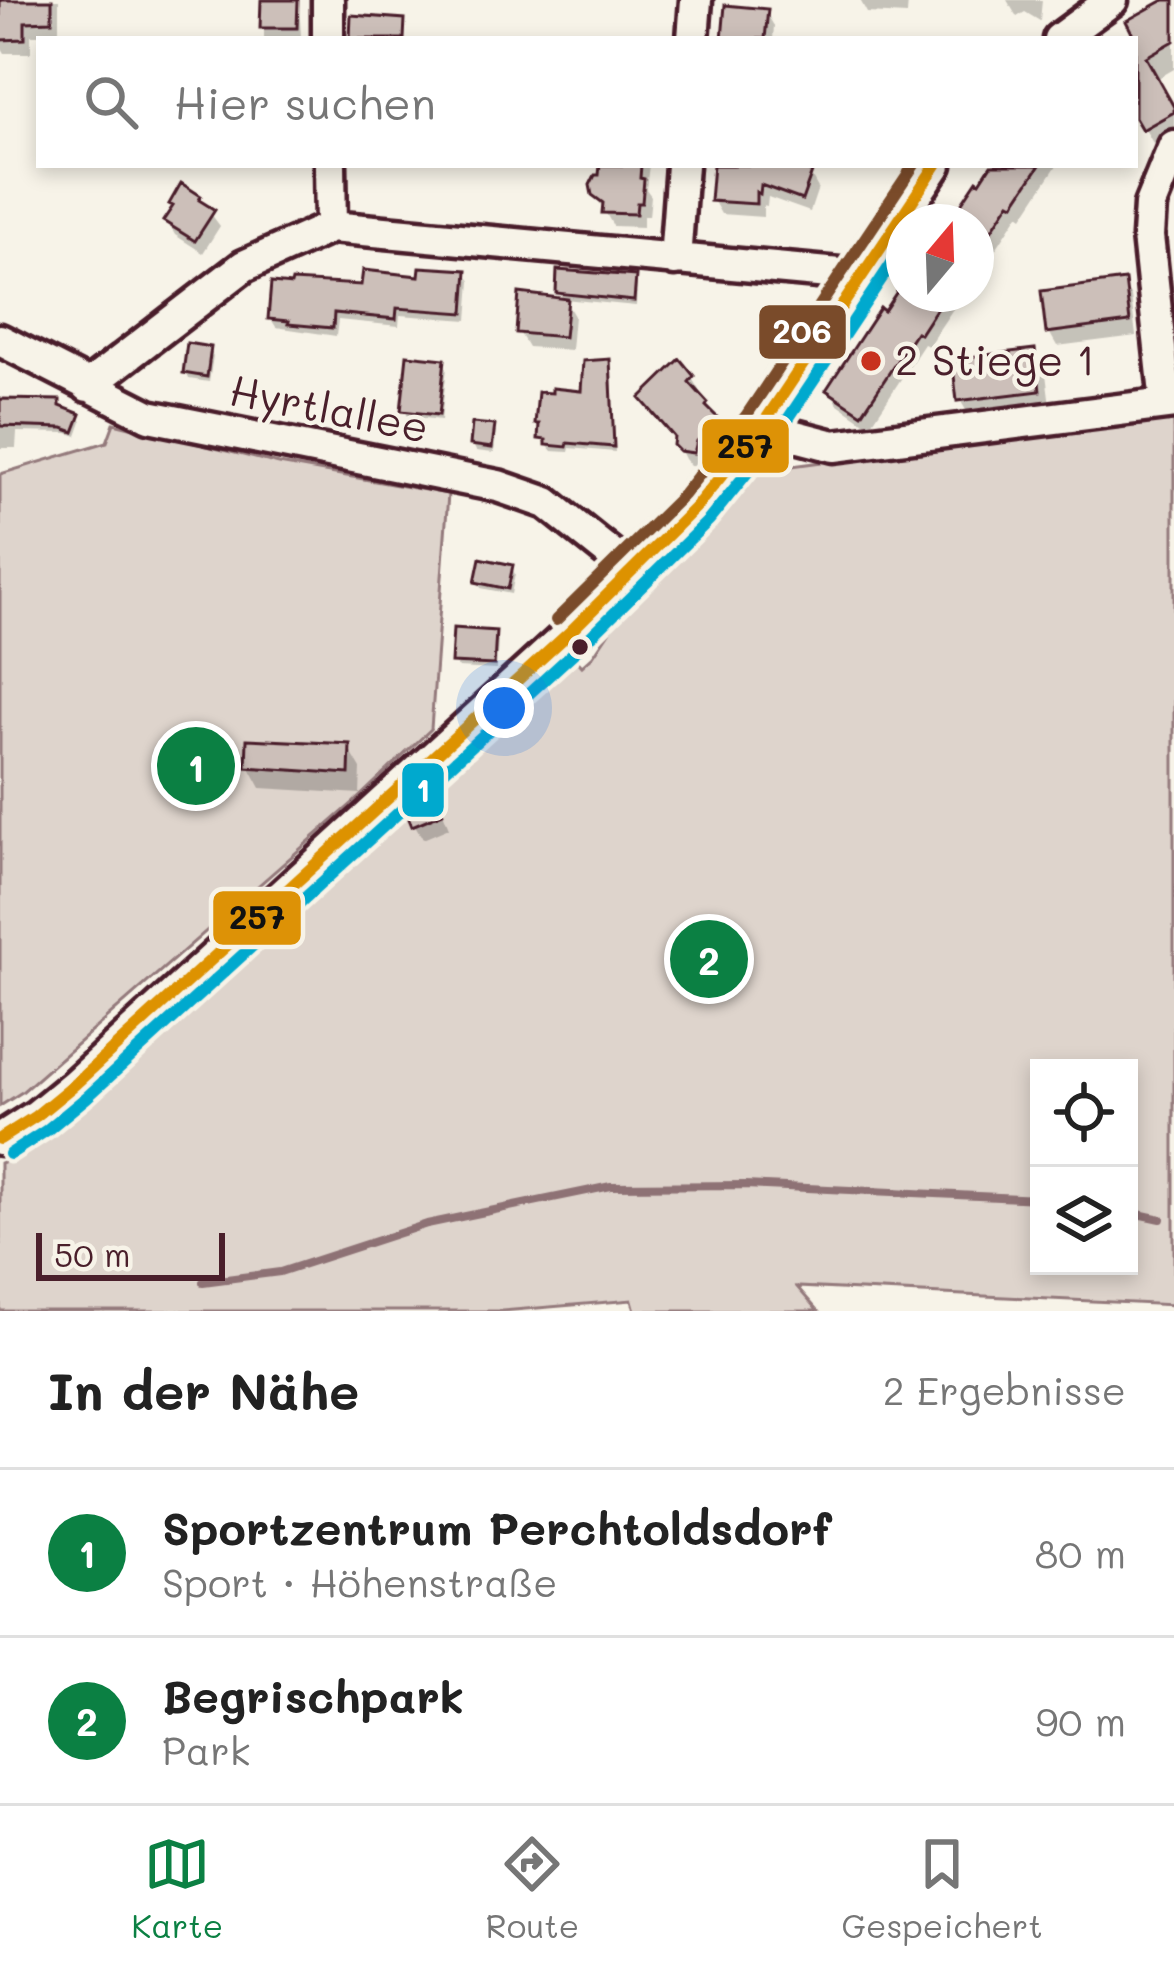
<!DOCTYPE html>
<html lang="de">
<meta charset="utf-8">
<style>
body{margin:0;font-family:Mali,sans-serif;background:#f2f2f2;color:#222}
.controls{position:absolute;right:36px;bottom:36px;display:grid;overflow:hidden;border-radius:0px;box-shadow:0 6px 18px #0003}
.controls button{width:108px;height:108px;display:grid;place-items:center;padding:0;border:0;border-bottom:3px solid #e0e0e0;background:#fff;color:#222;font:60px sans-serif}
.compass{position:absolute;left:886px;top:204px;width:108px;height:108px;border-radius:50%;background:#fff;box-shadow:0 6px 18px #0003;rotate:19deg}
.scale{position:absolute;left:36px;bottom:30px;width:189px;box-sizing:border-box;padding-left:12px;border:6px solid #4a1f2b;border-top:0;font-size:33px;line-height:42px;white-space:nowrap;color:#4a1f2b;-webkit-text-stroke:9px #f7f3e8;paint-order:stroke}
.you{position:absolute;left:504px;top:708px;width:42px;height:42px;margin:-30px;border:9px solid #fff;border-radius:50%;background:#1a73e8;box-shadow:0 0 0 18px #1a73e833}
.badge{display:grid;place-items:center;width:78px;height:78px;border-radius:50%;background:#0b8043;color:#fff;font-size:39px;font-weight:700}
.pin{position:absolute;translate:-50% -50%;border:6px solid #fff;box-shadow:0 3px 12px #0006}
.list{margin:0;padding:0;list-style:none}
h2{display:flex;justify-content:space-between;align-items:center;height:156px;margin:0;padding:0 48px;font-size:51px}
h2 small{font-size:39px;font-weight:400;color:#767676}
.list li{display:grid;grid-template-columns:78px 1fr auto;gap:36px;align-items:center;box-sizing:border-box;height:168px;padding:0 48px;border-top:3px solid #e0e0e0}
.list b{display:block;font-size:45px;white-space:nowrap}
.list p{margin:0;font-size:39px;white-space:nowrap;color:#767676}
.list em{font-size:39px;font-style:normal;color:#767676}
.icon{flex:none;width:66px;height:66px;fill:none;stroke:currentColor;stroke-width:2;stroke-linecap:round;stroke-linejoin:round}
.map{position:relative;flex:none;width:1174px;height:1311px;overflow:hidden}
.search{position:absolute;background:#fff;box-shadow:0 6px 18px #0003;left:36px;right:36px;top:36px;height:132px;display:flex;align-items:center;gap:30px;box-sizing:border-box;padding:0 42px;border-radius:0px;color:#767676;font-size:45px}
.sheet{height:492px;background:#fff}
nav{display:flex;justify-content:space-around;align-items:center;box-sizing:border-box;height:168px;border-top:3px solid #e0e0e0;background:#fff;font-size:33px;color:#767676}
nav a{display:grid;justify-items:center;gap:6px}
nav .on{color:#0b8043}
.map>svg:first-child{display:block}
.green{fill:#ded4cc;stroke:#947a7c;stroke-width:3;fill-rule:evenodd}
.shadow{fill:#0003}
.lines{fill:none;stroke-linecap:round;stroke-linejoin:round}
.stream{stroke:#8e7275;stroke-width:8}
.building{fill:#ccbfb9;stroke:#4a1f2b;stroke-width:3}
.minor-casing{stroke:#4a1f2b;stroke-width:39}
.minor{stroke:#f7f3e8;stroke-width:30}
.bus-1-casing{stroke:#f7f3e8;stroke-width:21}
.bus-2-casing{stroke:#f7f3e8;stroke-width:21}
.bus-3-casing{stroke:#f7f3e8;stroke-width:21}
.bus-1{stroke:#dd9206;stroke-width:12}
.bus-2{stroke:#00a9ce;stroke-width:12}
.bus-3{stroke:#7a4b2a;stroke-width:12}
.poi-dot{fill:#c8321e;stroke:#f7f3e8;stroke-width:4.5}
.bus-dot{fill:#4a1f2b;stroke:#f7f3e8;stroke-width:4.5}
.labels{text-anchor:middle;stroke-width:9;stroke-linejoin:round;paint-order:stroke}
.poi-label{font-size:42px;fill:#4a1f2b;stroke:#f7f3e8;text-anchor:start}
.street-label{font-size:42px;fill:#4a1f2b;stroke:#f7f3e8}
.line-badge{stroke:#f7f3e8;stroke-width:4.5}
.badge-label{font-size:33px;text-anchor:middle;font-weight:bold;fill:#fff}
.pale-badge-label{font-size:33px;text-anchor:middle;font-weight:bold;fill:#111}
</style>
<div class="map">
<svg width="1174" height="1311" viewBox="0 0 1174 1311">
<rect width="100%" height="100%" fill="#f7f3e8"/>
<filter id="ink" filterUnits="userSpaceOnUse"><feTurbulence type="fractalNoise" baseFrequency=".00833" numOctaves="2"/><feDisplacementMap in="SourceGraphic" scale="24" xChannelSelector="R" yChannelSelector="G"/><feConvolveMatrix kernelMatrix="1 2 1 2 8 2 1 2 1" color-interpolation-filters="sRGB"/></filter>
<g filter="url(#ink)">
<path class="green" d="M 1174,415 L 1174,1305 L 797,1287 L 818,1311 L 635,1311 L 632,1300 L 502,1311 L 0,1311 L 0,1163 L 18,1156 L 98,1090 L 366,850 L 384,822 L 525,688 L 574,657 L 582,666 L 593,656 L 641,584 L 709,517 L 740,473 ZM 1039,1068 L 1129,1068 L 1129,1266 L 1039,1266 Z
M 114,423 L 279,464 L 448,494 L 431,729 L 353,803 L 22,1092 L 0,1106 L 0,474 L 107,442 Z"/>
<path class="shadow" d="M 0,0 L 59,0 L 59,35 L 31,35 L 31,53 L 5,53 L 0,45 Z
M 260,0 L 299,0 L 301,37 L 264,39 L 264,26 L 260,18 Z
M 860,0 L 908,0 L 907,15 L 867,13 Z
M 1007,0 L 1042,0 L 1040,21 L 1025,12 L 1017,17 Z
M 1171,0 L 1174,0 L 1174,69 L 1155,80 L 1174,112 L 1174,140 L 1157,150 L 1135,112 L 1134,39 Z
M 766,12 L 774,26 L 773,39 L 725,39 Z
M 603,165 L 649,165 L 646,189 L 651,196 L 649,216 L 643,216 L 643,227 L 613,226 L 595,194 L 602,177 Z
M 716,165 L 786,165 L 810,174 L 818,188 L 810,212 L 768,197 L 767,206 L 763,205 L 763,217 L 721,214 L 713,200 Z
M 992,165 L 1057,165 L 1023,217 L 1019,214 L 976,279 L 976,222 L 953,222 Z
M 199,198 L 220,226 L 203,253 L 175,235 L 167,221 Z
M 466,273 L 471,281 L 468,320 L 400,315 L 399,326 L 338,320 L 336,336 L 276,327 L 271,319 L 294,288 L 364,289 Z
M 634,279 L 637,285 L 636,306 L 564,299 L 574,316 L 571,350 L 528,347 L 519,332 L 564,301 L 559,292 Z
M 1123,283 L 1131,297 L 1136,336 L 1057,346 L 1049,332 Z
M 904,287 L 904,294 L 963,294 L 928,346 L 924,344 L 870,426 L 838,404 L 830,390 Z
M 209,350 L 213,356 L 209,382 L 189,379 L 186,372 Z
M 1033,352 L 1046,374 L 1051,413 L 973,422 L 960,400 Z
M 443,362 L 447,368 L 441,420 L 408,416 L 404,410 Z
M 608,362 L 612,368 L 615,452 L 570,448 L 569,452 L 552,451 L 541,438 L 542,429 L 538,423 L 584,394 Z
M 692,378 L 700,392 L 697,395 L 724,435 L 704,456 L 701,466 L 690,465 L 685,459 L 676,441 L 644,398 Z
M 0,400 L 79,416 L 82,422 L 77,436 L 68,433 L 17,432 L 16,448 L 0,448 Z
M 493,428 L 496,434 L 494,453 L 476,451 L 473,445 Z
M 512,568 L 515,574 L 511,594 L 481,588 L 478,582 Z
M 494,634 L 498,640 L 496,670 L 458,668 L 454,662 Z
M 348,747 L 361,769 L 360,794 L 261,788 L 249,766 Z
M 442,810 L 449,828 L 423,839 L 415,825 Z"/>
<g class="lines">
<path class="stream" d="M 1129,1212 L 1161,1219
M 203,1282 L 280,1272 L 427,1224 L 611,1186 L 745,1185 L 1039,1199"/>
</g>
<path class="building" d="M 0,0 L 52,0 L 52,21 L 25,22 L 25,39 L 0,40 Z
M 261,0 L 298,0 L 297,28 L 260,28 Z
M 1164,0 L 1174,0 L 1174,41 L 1146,57 L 1174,107 L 1174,112 L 1142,130 L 1135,118 L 1135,39 L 1126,21 Z
M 725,5 L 768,9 L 765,39 L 722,39 Z
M 351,15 L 405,19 L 404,39 L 350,39 Z
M 600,165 L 641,165 L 640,178 L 644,179 L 642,203 L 637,203 L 636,214 L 602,213 L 603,203 L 592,195 L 590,185 L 595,175 L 599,175 Z
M 713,165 L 794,165 L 812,172 L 802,200 L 761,185 L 760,194 L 756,192 L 756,204 L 710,201 Z
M 991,165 L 1040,165 L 1014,204 L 1010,202 L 976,254 L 976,222 L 949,222 L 977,180 L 980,182 Z
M 181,183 L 201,196 L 199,200 L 215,210 L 195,241 L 163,221 L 173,206 L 169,204 Z
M 420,267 L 467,270 L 464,313 L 397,308 L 396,319 L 334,313 L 333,328 L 288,324 L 289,321 L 268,319 L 271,283 L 291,285 L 292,281 L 361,285 L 363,270 L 419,276 Z
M 557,270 L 636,276 L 634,301 L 556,293 Z
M 1125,280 L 1130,322 L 1046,333 L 1041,291 Z
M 904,281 L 904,294 L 946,294 L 920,334 L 916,332 L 862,414 L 826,390 L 880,308 L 884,311 Z
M 519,293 L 568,299 L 564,337 L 516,333 Z
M 187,343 L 211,347 L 207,377 L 183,373 Z
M 1035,349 L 1040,391 L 957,401 L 952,359 Z
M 407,355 L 445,359 L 439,415 L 401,411 Z
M 610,359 L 614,447 L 568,443 L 567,447 L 546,445 L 546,440 L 538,439 L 539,424 L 535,424 L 538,392 L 552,393 L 552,388 L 581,391 L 583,361 Z
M 680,359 L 694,376 L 689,382 L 708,403 L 706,406 L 719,419 L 697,441 L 694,453 L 679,451 L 673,445 L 674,437 L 640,398 Z
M 0,399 L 60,400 L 60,406 L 81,414 L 74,432 L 63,428 L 0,426 Z
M 472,423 L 495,425 L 492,448 L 470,445 Z
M 480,558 L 513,565 L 508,589 L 475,582 Z
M 453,628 L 496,631 L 494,665 L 451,663 Z
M 247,739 L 350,744 L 349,774 L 246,767 Z
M 435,793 L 443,813 L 412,826 L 405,809 L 413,801 Z"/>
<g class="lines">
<g class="minor-casing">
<path id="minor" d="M 328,0 L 328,39
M 693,39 L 696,0
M 1059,39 L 1112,0
M 330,165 L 331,227
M 675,260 L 682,165
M 0,340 L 149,416 L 498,486 L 547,503 L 632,571
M 88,386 L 244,266 L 331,227 L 861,276
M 1166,404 L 1148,236 L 1150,205 L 1174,146
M 761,427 L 834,446 L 1174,403
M 0,1139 L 36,1116 L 75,1084 L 569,633 L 696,507 L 761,427 L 936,165"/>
</g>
<use href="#minor" class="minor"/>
<g class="bus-1-casing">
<path id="bus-1" d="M 0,1139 L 36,1116 L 75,1084 L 569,633 L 696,507 L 761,427 L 936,165"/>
</g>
<g class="bus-2-casing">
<path id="bus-2" d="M 10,1154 L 47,1130 L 87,1097 L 581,646 L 709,520 L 776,437 L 904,245"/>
</g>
<g class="bus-3-casing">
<path id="bus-3" d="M 556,620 L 683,495 L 746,416 L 914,165"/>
</g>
<use href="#bus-1" class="bus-1"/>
<use href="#bus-2" class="bus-2"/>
<use href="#bus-3" class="bus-3"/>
</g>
</g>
<circle class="poi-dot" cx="871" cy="361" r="12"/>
<circle class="bus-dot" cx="580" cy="647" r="10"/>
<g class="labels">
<g class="poi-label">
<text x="895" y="376">2 Stiege 1</text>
</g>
<g class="street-label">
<text transform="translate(329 409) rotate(11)" y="15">Hyrtlallee</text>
</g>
</g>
<g class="line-badge">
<rect x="757" y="303" width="91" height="58" rx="12" fill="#7a4b2a"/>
<rect x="700" y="417" width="91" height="58" rx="12" fill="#dd9206"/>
<rect x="400" y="761" width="46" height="58" rx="12" fill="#00a9ce"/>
<rect x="211" y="889" width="92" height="58" rx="12" fill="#dd9206"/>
</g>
<g class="badge-label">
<text x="802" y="343">206</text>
<text x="423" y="802">1</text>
</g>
<g class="pale-badge-label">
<text x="745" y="458">257</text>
<text x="257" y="929">257</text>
</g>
</svg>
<div class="controls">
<button><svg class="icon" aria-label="locate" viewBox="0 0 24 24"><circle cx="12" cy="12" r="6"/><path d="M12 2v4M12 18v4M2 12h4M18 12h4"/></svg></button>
<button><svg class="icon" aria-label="layers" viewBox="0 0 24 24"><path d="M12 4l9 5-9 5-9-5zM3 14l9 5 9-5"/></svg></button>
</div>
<svg class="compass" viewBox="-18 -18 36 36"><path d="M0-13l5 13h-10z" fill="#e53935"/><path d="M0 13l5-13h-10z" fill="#767676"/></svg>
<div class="scale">50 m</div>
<div class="you"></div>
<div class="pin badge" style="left:196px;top:766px">1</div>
<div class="pin badge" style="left:709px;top:959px">2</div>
<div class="search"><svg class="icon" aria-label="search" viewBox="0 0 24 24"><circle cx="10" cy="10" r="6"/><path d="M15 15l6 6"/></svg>Hier suchen</div>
</div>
<section class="sheet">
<h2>In der Nähe<small>2 Ergebnisse</small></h2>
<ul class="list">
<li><span class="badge">1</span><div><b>Sportzentrum Perchtoldsdorf</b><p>Sport · Höhenstraße</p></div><em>80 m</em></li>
<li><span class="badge">2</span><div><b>Begrischpark</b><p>Park</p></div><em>90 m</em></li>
</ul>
</section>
<nav>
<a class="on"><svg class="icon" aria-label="map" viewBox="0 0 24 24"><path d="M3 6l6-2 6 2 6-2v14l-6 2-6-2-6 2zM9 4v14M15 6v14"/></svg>Karte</a>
<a><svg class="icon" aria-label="directions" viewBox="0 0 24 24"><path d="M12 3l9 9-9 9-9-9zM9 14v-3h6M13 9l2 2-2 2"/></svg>Route</a>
<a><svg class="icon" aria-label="saved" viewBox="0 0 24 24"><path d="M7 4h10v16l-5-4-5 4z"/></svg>Gespeichert</a>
</nav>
